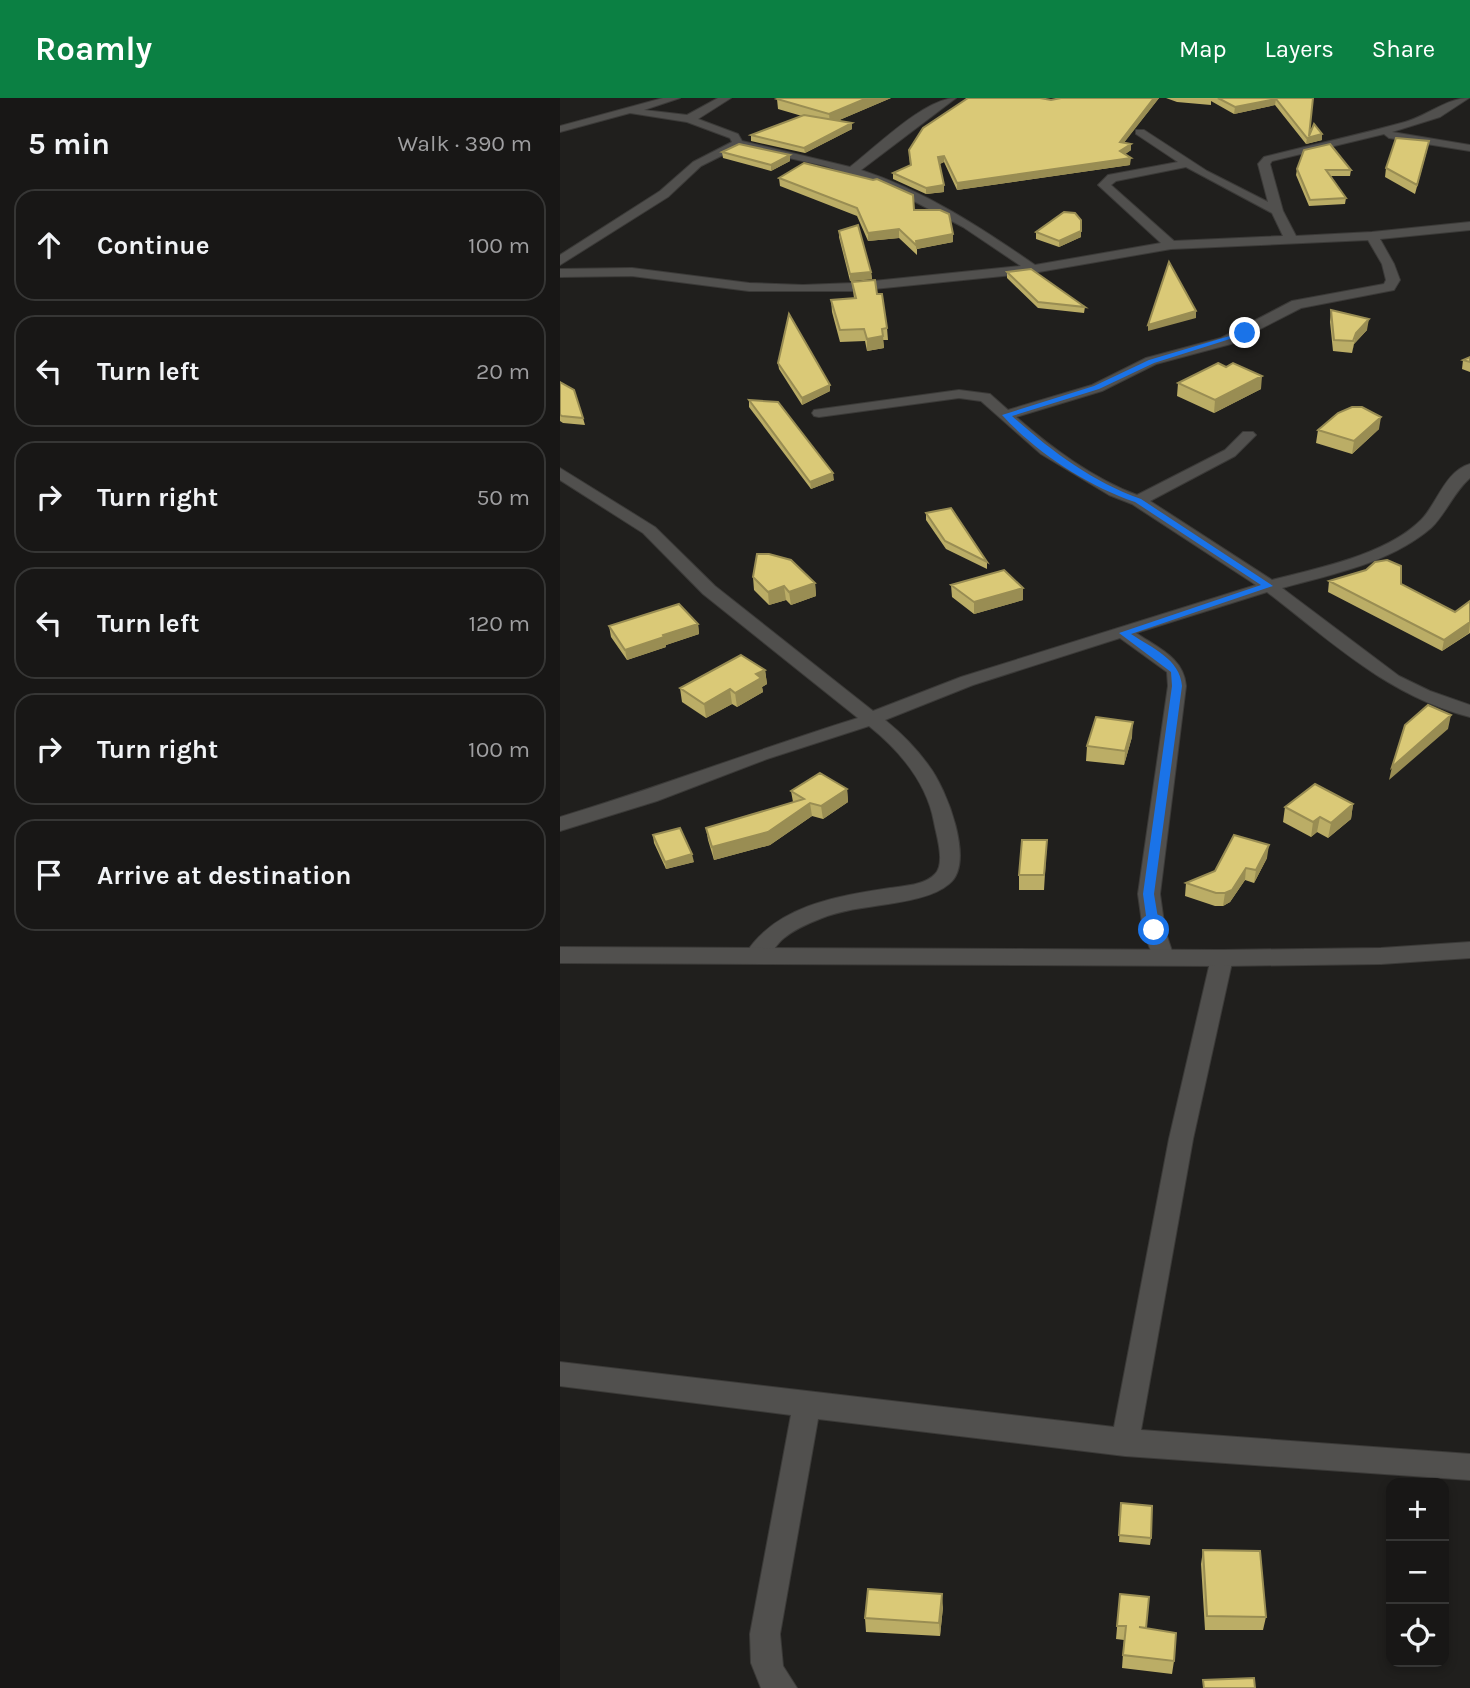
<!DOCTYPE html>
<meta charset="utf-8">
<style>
body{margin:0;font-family:Karla,sans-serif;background:#252423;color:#f1f3f6}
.controls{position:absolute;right:21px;bottom:21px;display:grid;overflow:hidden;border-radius:14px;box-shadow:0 4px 10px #0003}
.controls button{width:63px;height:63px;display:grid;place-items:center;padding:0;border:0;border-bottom:2px solid #363635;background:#181716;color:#f1f3f6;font:35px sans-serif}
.stop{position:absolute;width:21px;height:21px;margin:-16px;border:5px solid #1a73e8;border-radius:50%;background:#fff}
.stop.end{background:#1a73e8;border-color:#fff;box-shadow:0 2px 7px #0008}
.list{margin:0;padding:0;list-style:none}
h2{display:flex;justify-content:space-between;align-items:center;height:91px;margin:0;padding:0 28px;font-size:30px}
h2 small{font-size:23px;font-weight:400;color:#9f9fa1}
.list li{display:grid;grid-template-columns:46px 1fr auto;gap:21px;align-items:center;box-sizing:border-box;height:112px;margin:0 14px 14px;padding:0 14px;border:2px solid #363635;border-radius:21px}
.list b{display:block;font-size:26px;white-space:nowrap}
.list em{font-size:23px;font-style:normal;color:#9f9fa1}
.icon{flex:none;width:38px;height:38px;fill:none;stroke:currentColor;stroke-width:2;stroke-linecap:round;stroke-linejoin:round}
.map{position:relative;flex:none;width:910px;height:1590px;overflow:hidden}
header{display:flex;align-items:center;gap:42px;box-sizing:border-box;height:98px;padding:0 35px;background:#0b8043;color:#fff}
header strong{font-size:33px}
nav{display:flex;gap:38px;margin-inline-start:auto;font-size:24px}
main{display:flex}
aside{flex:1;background:#181716}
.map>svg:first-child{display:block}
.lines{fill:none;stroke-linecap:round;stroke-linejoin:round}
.minor-casing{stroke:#3b3a38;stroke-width:2}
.tertiary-casing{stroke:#3b3a38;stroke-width:2}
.minor{fill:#51504e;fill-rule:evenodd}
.tertiary{fill:#51504e;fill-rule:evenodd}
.wall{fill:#bbad66}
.shaded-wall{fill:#998d53}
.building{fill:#dac977;stroke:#998d53;stroke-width:2}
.route{fill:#1a73e8}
</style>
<header>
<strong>Roamly</strong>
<nav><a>Map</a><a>Layers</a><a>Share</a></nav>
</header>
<main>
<aside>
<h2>5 min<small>Walk · 390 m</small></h2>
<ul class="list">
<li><svg class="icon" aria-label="ahead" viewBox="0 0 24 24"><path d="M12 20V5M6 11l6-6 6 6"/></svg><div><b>Continue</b></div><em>100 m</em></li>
<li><svg class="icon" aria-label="left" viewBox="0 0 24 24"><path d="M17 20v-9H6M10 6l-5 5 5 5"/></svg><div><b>Turn left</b></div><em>20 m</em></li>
<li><svg class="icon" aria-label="right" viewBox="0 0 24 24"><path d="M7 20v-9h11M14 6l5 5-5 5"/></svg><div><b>Turn right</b></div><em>50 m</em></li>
<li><svg class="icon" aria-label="left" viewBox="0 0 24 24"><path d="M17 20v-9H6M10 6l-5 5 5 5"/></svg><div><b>Turn left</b></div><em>120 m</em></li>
<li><svg class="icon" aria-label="right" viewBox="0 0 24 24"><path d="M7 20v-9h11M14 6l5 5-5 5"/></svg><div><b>Turn right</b></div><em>100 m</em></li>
<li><svg class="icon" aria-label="arrive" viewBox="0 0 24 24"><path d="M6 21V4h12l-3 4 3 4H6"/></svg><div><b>Arrive at destination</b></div></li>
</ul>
</aside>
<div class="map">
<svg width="910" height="1590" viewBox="0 0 910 1590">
<rect width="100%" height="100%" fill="#201f1d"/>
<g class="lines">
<g class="minor-casing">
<path id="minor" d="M 103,0 L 120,0 L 84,12 L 127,17 L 158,0 L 171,0 L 138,21 L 178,36 L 182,43 L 290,69 C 316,49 365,0 396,0 L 301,72 C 365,93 420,129 475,167 L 601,145 L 538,87 L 548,77 L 618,64 L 576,36 L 576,32 L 584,32 L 647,73 L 708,104 L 698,66 L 704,59 C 751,47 798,37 845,24 C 867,18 887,0 909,0 L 880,19 L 832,34 L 910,47 L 910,53 L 829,40 L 824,36 L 712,63 L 710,66 L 723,113 L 736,138 L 812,134 L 910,124 L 910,132 L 820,141 L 834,166 L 840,182 L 834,192 L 741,210 L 671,246 L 596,266 L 542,293 L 456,319 C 492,350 532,380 577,397 L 665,352 L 683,334 L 693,334 L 696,337 L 675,358 L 590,403 L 712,482 C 758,470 826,457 861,422 C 877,406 885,373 910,366 L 910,380 C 894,394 885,417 871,430 C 830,465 773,476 722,490 L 839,578 L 870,593 L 910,607 L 910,619 C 828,598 772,544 707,494 L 576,535 C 598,550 624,560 626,588 L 600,796 L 605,832 L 614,859 L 611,864 L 603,867 L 595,864 L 583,832 L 578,796 L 608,588 L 607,574 L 560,540 L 413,587 L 325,622 C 341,635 357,651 369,668 C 386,690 416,765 389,786 C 362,809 297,805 262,820 C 249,825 235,831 224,840 C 216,846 211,858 203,863 C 198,867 192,865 187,863 L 184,858 C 214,808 277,798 330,790 C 344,788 365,787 375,776 C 386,765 376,736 374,724 C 367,685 339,652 309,628 L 207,661 L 97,703 L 0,733 L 0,719 C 100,689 198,651 298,620 L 143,496 L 83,435 L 0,382 L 0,370 L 95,429 L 155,488 L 313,613 L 401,579 L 696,487 L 572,406 L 549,397 L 481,356 L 421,303 L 399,300 L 259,319 L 254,318 L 252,315 L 254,312 L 399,292 L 430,296 L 448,312 L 532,287 L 586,260 L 661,240 L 732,203 L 824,186 L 826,182 L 822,166 L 808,142 L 611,151 L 473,175 L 294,193 L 189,193 L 72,178 L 0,179 L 0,171 L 72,170 L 189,185 L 243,187 L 294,185 L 461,168 L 403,129 L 327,89 L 265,68 L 179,49 L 141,68 L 108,99 L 0,167 L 0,157 L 100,93 L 133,64 L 172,44 L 170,40 L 127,24 L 70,15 L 0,34 L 0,28 ZM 626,69 L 712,115 L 723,138 L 614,143 L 551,87 L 556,83 Z
M 662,852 L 670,855 L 673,860 L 633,1041 L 581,1332 L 910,1356 L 910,1382 L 565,1358 L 258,1321 L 220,1536 L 223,1568 L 237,1590 L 201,1590 L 191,1565 L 190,1536 L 231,1317 L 0,1288 L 0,1264 L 554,1329 L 609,1041 L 651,860 L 654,855 Z"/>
</g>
<g class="tertiary-casing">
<path id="tertiary" d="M 910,844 L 910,860 L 821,866 L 662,868 L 0,865 L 0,849 L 662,852 L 821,850 Z"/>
</g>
<use href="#minor" class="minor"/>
<use href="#tertiary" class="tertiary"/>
</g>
<path class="wall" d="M 331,0 L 277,23 L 292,25 L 292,31 L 245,55 L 191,43 L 191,37 L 242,18 L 218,11 L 217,1 Z
M 501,0 L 599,0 L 564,44 L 571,46 L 571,52 L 565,56 L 570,67 L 397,92 L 384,64 L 380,66 L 384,94 L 366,96 L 333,81 L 333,75 L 350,67 L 349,52 L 491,2 Z
M 606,0 L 753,0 L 749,38 L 762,36 L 762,42 L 746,46 L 715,7 L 674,16 L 651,3 L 651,7 L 617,4 Z
M 867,52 L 855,96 L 825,79 L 826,70 Z
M 162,54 L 230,57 L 230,63 L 211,73 L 163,60 Z
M 737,71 L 791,72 L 790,78 L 770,78 L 786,100 L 785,106 L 749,108 L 736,77 Z
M 219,80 L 354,112 L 393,144 L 357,151 L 357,157 L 339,140 L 308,143 L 297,118 L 220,88 Z
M 279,133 L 311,174 L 312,181 L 290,183 L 279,139 Z
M 476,134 L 521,139 L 499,149 L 476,141 Z
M 447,174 L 525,209 L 524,215 L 478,210 L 447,180 Z
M 292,184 L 317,196 L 327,230 L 328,242 L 323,242 L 324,250 L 307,253 L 305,243 L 280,244 L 272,214 L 271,202 L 294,200 Z
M 771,212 L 807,232 L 794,246 L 792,255 L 773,253 L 770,224 Z
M 910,259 L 910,274 L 902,271 L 903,262 Z
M 218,265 L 270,293 L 242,307 L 219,271 Z
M 0,284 L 23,320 L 25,327 L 3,325 L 0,323 Z
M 618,285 L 701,291 L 654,315 L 617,298 Z
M 189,302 L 274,382 L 251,391 L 189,309 Z
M 819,331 L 792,356 L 756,345 L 758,332 Z
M 366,415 L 427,464 L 427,471 L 386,451 L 366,422 Z
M 193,479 L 255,485 L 256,498 L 231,507 L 226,502 L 209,507 L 194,492 Z
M 769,483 L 841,486 L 895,514 L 910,503 L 910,535 L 882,553 L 768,494 Z
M 391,487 L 463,490 L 463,502 L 414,516 L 392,499 Z
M 138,526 L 139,536 L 106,547 L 106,549 L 67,562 L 51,539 L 49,528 Z
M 205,572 L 207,586 L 202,589 L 203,594 L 177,609 L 172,606 L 146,620 L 122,604 L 120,590 Z
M 572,639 L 564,667 L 526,663 L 527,648 Z
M 287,691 L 288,704 L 263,721 L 252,718 L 210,747 L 154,762 L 148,742 L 146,730 L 233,704 L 231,693 Z
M 793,706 L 791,721 L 768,740 L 757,734 L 751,739 L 723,724 L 725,709 Z
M 93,737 L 134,764 L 106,771 L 94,745 Z
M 487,742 L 484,792 L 459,792 L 459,777 Z
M 707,760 L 694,785 L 685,782 L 670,804 L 663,808 L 655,808 L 625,798 L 626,785 Z
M 561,1405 L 591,1440 L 590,1447 L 559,1444 Z
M 643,1452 L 706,1519 L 703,1532 L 645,1532 L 641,1466 Z
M 560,1496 L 586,1530 L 614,1563 L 612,1576 L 562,1570 L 564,1542 L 556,1541 Z
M 383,1509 L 380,1538 L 306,1534 L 305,1520 Z"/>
<path class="shaded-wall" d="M 307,0 L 331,0 L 270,26 L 269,16 Z
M 594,0 L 599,0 L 560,50 L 560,44 Z
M 716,1 L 715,7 L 674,16 L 675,9 Z
M 292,25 L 292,31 L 245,55 L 244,50 Z
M 762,36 L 762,42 L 746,46 L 747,40 Z
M 571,46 L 571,52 L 560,60 L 560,53 Z
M 230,57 L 230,63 L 211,73 L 211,67 Z
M 384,58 L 384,64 L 379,66 L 378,59 Z
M 571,60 L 570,67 L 397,92 L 397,85 Z
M 384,87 L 384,94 L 366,96 L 366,90 Z
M 339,131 L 339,140 L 308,143 L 308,135 Z
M 521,133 L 521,139 L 499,149 L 499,143 Z
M 393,136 L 393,144 L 356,151 L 356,143 Z
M 311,174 L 312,181 L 290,183 L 290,176 Z
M 636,213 L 636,220 L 588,233 L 588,227 Z
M 809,221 L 807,232 L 794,246 L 792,255 L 796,235 Z
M 323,238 L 324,250 L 307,253 L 307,241 Z
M 702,278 L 701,291 L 654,315 L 655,302 Z
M 270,287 L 270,293 L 242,307 L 242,300 Z
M 821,319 L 819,331 L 792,356 L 794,343 Z
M 273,375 L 274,382 L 251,391 L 250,384 Z
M 255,485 L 256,498 L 231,507 L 229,494 Z
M 224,488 L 226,502 L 209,507 L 208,494 Z
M 463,490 L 463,502 L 414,516 L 414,504 Z
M 910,524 L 909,535 L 882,553 L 884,542 Z
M 138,526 L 139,536 L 106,547 L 106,549 L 67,562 L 65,552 L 103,537 Z
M 205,572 L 207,586 L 202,589 L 203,594 L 177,609 L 175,595 L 196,576 Z
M 170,591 L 172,606 L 146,620 L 144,606 Z
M 891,617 L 888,631 L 829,682 L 832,669 Z
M 573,624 L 572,639 L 564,667 L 565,653 Z
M 287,691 L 288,704 L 263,721 L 261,708 Z
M 250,705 L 252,718 L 210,747 L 154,762 L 152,749 Z
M 793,706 L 791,721 L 768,740 L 771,725 Z
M 760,719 L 757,734 L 751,739 L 753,724 Z
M 709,747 L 707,760 L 694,785 L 696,772 Z
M 132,756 L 134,764 L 106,771 L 105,764 Z
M 686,770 L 685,782 L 670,804 L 663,808 L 665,795 Z
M 382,1496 L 383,1509 L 380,1538 L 379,1525 Z"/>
<path class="building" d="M 220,0 L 307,0 L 269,16 L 217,1 Z
M 408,0 L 480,0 L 491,2 L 501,0 L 594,0 L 560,44 L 571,46 L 560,53 L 571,60 L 397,85 L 384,58 L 378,59 L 384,87 L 366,90 L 333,75 L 351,67 L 349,52 L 363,30 Z
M 658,0 L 753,0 L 749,38 L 754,26 L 762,36 L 747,40 L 716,1 L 675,9 Z
M 244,17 L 292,25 L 244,50 L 191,37 Z
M 836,40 L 869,43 L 857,87 L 826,70 Z
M 179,46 L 230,57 L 211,67 L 162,54 Z
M 770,46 L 791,72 L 766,72 L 786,100 L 750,102 L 737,71 L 744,52 Z
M 244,65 L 313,82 L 317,81 L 353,97 L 354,112 L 380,112 L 389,116 L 393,136 L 356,143 L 357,148 L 339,131 L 308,135 L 297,110 L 219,80 Z
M 504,114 L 515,115 L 521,122 L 521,133 L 499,143 L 476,134 Z
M 298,127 L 311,174 L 290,176 L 279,133 Z
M 609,164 L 636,213 L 588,227 Z
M 471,171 L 525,209 L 478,204 L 447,174 Z
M 315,182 L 317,196 L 322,196 L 327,230 L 322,231 L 323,238 L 307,241 L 304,231 L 280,232 L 271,202 L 296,200 L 292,184 Z
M 771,212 L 809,221 L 796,235 L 793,243 L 774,242 Z
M 229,216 L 270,287 L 242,300 L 218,265 Z
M 910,259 L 910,264 L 903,262 Z
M 658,265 L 666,269 L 673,265 L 702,278 L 655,302 L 618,285 Z
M 0,284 L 14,292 L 23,320 L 2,318 L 0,317 Z
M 189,302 L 218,304 L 273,375 L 250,384 Z
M 792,309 L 802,309 L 821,319 L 794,343 L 758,332 L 778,315 Z
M 391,410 L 427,464 L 385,443 L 366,415 Z
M 197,456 L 209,456 L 231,462 L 255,485 L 229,494 L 224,488 L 208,494 L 193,479 Z
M 827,462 L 841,468 L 841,486 L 895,514 L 910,503 L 910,524 L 884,542 L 769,483 L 806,472 L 815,464 Z
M 444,472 L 463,490 L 414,504 L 391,487 Z
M 119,506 L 138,526 L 103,537 L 104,539 L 65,552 L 49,528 Z
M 181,557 L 205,572 L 196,576 L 201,580 L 175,595 L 170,591 L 144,606 L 120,590 Z
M 868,607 L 891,617 L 832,669 L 845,627 Z
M 536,619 L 573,624 L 565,653 L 527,648 Z
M 260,675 L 287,691 L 261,708 L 250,705 L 208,734 L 152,749 L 146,730 L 244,701 L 231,693 Z
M 755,686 L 793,706 L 771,725 L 760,719 L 753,724 L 725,709 Z
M 120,730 L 132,756 L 105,764 L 93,737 Z
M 674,737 L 709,747 L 696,772 L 686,770 L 672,792 L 665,795 L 656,795 L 626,785 L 655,773 Z
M 462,742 L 487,742 L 484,777 L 459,777 Z
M 561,1405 L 592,1408 L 591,1440 L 559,1437 Z
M 643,1452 L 700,1453 L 706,1519 L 647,1518 Z
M 308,1491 L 382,1496 L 379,1525 L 305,1520 Z
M 560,1496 L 589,1499 L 586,1530 L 579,1529 L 616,1535 L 614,1563 L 563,1557 L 566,1528 L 557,1528 Z
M 694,1580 L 695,1590 L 644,1590 L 643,1582 Z"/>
<path class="route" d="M 683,234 L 689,235 L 594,265 L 539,291 L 452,318 C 490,352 532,384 581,401 L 713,488 L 571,536 C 592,550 620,561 622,588 L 594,796 L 600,832 L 594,836 L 588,832 L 583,796 L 612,588 L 611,574 L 559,535 L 701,487 L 575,404 C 526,387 477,355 442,317 L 534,288 L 589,262 Z"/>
</svg>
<div class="controls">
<button>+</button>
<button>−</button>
<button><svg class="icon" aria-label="locate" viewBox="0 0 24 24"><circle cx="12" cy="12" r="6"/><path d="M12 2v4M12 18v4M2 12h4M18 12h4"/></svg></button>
</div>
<div class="stop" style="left:594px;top:832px"></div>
<div class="stop end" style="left:685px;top:235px"></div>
</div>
</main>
